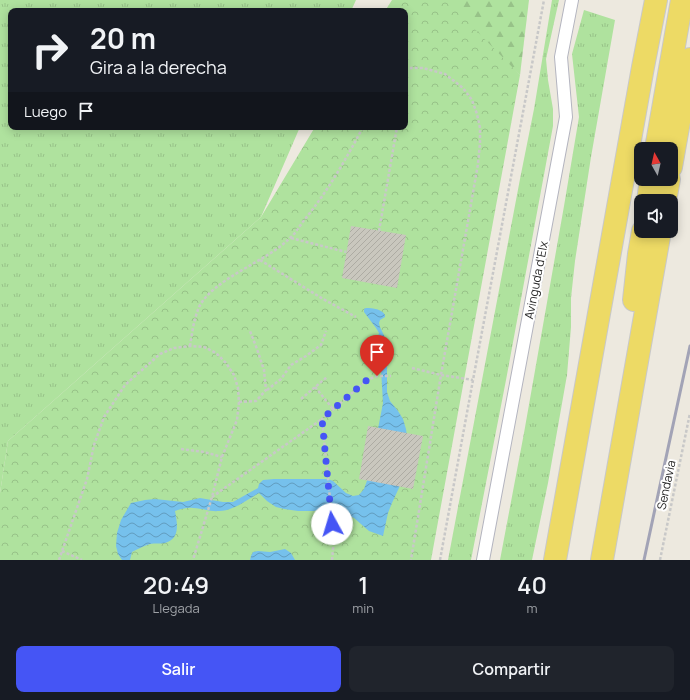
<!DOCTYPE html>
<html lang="es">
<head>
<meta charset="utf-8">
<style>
	:root { --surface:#171b24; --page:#20242c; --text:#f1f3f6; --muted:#9ea1a6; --accent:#4555f5 }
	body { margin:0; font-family:Manrope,sans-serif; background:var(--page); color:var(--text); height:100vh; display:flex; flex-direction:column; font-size:15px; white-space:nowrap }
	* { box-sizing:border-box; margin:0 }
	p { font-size:13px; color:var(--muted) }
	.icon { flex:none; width:22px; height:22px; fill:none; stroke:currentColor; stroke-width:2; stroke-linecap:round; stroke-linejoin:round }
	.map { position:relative; height:560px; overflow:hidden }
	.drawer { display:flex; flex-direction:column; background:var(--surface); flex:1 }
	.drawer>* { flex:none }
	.top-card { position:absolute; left:8px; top:8px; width:400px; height:122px; border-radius:8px; box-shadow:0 2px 10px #0003; background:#171b24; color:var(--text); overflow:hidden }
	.needle { width:26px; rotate:352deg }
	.fabs { position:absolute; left:634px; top:142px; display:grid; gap:8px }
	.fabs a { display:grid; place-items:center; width:44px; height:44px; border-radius:8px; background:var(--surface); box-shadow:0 2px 10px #0003; font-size:20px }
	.pin { position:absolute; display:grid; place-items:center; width:34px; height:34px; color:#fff; margin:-41px -17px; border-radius:50% 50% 50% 0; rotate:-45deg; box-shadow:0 0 4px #0007 }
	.pin .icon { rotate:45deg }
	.me { position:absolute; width:44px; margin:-22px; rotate:354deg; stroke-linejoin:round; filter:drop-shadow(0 0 3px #0008) }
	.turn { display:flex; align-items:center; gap:14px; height:84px; padding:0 16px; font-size:18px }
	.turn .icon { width:52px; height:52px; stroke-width:2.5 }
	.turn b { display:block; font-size:28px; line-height:34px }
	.then { display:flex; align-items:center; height:38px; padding:0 16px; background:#0003; gap:8px; font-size:15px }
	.eta { display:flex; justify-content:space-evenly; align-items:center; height:68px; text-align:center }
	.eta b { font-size:24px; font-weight:600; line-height:28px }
	.button { display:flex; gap:8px; margin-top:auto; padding:8px 16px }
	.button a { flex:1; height:46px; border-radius:8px; background:var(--accent); color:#fff; font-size:16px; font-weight:600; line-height:46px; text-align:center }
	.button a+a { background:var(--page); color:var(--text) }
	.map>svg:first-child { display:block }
	.grass { fill:url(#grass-tufts) }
	.forest { fill:url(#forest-firs) }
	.park { fill:url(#park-crowns) }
	.water { fill:url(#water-waves) }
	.building { fill:url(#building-hatch) }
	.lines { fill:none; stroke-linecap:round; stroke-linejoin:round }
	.lane-casing { stroke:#b3b4bf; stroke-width:14 }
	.primary-casing { stroke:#c8c8c8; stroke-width:24 }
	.path { stroke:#c8c8c8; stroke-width:2.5; stroke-dasharray:3 2; stroke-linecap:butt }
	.lane { stroke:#fff; stroke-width:12 }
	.primary { stroke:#edda65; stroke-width:22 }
	.rail { stroke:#a2a3b6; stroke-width:3 }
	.route { stroke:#4555f5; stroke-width:7; stroke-dasharray:0 12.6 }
	.labels { text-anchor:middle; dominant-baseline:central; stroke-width:4; stroke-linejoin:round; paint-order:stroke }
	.street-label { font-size:12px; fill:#2c2c2c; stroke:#fff }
</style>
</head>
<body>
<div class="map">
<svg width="690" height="560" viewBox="0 0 690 560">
	<defs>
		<pattern id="grass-tufts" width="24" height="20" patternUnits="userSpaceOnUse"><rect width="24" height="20" fill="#afe29e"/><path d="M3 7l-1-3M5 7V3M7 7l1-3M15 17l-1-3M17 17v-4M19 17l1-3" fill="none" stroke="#97c288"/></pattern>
		<pattern id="forest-firs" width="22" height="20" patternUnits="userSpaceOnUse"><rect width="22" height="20" fill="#afe29e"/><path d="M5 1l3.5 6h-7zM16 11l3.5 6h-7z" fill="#97c288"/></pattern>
		<pattern id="park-crowns" width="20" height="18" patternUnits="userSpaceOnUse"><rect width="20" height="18" fill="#afe29e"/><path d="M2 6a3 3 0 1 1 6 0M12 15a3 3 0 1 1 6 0" fill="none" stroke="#97c288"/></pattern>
		<pattern id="water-waves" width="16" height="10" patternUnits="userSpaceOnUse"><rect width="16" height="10" fill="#76c1ec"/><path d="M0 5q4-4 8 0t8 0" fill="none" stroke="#619dbf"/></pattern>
		<pattern id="building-hatch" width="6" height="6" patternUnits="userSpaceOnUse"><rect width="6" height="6" fill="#c9c7be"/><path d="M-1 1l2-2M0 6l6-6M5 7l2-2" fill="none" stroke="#adaba3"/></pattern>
	</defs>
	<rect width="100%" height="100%" fill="#ede9df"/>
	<path class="grass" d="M0,0H356L351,11H11V127H300L261,217L8,441L0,493Z
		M552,0H559L546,59L548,80L553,109V126L506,380L471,560H448L520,179L534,109Z
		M584,10L615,20L591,157L575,261L571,298V327L567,375L548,483L532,560H500L524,433L564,206L579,117L572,54Z"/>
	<path class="forest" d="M433,0H529L520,75Z"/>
	<path class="park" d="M392,0H446L520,75L431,560H0V493L8,441L261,217L315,127H405V11H385Z"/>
	<path class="water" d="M366,308C373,308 382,309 385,315V317L380,320L379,323L380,327L390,348L387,366V392L390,401L398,411L403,419L406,429L408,444L404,477L392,503L388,513L383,536L369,531L354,518L344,513L330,508L314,511H298L284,509L276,507L267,501L259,493C247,500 233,511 219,511C210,512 202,508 193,508C187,507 181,509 175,511C177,522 181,539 165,543C160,544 155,543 150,544C143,546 138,549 132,552L130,560H122L118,554L116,546L117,533L121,520L131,503L145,500L155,499L183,502L200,498L223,502H233L258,488L259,484L263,480L274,479H328L333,481L346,493L353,496L359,495L364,489L369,475L383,403L381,369L382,351L379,345L377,339L379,333L376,328L364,312V309Z
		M285,549L291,553L295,560H250L251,556L253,552L258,551L270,552Z"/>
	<path class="building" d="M351,226L406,235L397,288L342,278Z
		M368,426L423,436L413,489L359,479Z"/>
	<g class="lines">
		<g class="lane-casing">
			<path id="lane" d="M483,560L566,117L561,57L572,0"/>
		</g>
		<g class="primary-casing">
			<path id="primary" d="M656,149L682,0
				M671,167L690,59
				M648,201L651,179
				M665,201L669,179
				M634,300L639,254L643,231
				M555,560L643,67L656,0
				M602,560L660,231"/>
		</g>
		<path class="path" d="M405,69L407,68H423L445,74L463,88L472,100L477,114L480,128V143L478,164L441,375L411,560
			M405,82L407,69
			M379,231L397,127
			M291,238L346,252
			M260,260L323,299L356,317
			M190,346C192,333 194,319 199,307C214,278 266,262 290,238C296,233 300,225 305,219C328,191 346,159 363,127
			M412,368L441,375L473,380
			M315,387L333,409
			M267,390L281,379L291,365L306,356L321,345L326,331
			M301,399L327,377
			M239,402L256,401L266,390L264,370L257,349L250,331
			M181,449L204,452L222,457
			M212,497L322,419
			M62,551L82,560
			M59,560L87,479L94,445L104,417L125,385L160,354L174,348L190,346L204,347L216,353L226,363L234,375L238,388L239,402L237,420L222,457L212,497L193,560
			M332,560L334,539L322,419L367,380L377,376H391
			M440,560L473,380L544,0
			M660,560L690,413"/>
		<use href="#lane" class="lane"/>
		<use href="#primary" class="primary"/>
		<path class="rail" d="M644,560L690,346"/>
	</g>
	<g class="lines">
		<path class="route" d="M332,524L322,419L367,380L377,376"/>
	</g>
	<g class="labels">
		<g class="street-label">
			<text transform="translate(536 280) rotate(-79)">Avinguda d'Elx</text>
			<text transform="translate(666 485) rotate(-78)">Sendavia</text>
		</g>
	</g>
</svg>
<div class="fabs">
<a><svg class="needle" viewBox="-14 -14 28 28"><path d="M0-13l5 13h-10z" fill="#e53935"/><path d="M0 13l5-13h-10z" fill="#9ea1a6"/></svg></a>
<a><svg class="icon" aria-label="sound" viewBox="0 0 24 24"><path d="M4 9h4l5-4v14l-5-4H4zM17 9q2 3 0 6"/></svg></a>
</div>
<div class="pin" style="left:377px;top:376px;background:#d93025"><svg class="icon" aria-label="arrive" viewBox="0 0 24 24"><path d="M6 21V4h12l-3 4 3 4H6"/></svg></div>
<svg class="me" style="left:332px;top:524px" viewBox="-20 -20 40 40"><circle r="19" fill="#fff"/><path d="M0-13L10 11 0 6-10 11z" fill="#4555f5"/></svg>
<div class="top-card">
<div class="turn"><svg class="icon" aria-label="right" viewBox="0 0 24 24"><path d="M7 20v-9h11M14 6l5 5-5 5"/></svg><div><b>20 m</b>Gira a la derecha</div></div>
<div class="then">Luego<svg class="icon" aria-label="arrive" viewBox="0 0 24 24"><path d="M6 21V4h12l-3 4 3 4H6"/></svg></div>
</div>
</div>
<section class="drawer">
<div class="eta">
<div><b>20:49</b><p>Llegada</p></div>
<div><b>1</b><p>min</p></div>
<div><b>40</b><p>m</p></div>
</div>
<div class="button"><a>Salir</a><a>Compartir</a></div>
</section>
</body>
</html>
